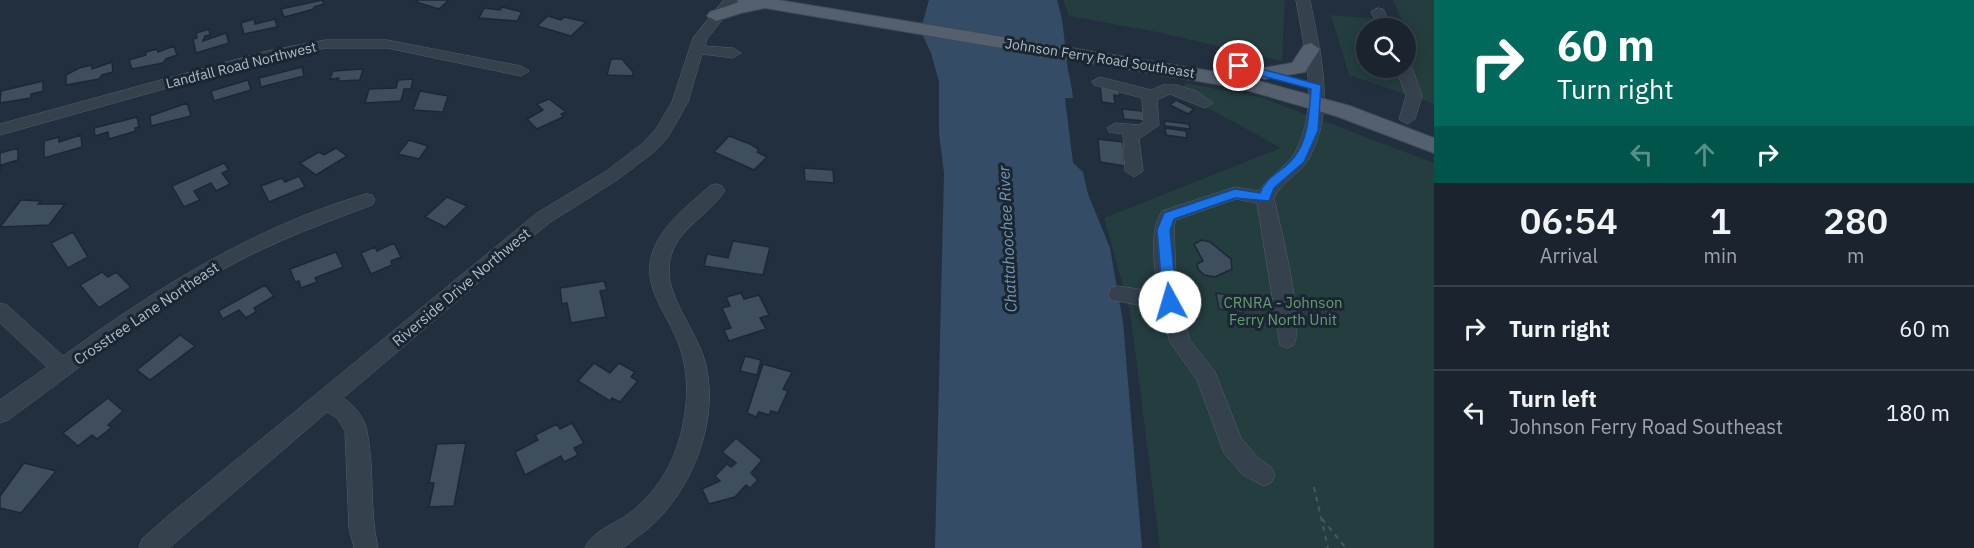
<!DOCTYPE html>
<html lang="en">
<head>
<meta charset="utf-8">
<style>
	:root { --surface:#1a232e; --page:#272f3a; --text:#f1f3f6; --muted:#9fa4aa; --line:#38404a }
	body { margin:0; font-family:"IBM Plex Sans",sans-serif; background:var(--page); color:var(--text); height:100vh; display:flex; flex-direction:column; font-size:22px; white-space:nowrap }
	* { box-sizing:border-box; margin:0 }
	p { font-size:20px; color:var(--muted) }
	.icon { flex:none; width:33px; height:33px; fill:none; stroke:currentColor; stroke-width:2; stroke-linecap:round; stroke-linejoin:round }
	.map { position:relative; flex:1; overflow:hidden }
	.panel { display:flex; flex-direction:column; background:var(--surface); width:540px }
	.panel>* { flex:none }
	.top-card { background:#00695c; color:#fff; overflow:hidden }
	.tools { position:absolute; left:1356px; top:18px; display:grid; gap:12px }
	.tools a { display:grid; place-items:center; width:60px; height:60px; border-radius:50%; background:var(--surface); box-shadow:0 3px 15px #0003,0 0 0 2px var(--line); font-size:30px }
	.pin { position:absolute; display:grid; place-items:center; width:51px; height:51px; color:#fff; margin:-26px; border:3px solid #fff; border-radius:50%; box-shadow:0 2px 6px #0007 }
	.me { position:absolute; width:66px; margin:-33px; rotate:354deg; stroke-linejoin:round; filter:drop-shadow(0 0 4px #0008) }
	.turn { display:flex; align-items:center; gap:21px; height:126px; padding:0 24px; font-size:27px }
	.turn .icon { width:78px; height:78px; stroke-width:2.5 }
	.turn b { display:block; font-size:42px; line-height:51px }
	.lanes { display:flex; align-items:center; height:57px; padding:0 24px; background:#0003; justify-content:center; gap:30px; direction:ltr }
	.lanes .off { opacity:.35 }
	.eta { display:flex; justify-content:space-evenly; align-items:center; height:102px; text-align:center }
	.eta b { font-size:36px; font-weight:600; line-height:42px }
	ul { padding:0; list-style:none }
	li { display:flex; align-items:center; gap:18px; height:84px; padding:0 24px; border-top:2px solid var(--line) }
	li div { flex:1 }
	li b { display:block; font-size:22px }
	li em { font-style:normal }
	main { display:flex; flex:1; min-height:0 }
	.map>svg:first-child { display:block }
	.green { fill:#243d3f; fill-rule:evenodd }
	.water { fill:#354c66 }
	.building { fill:#3e4e5d; stroke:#1d2835; stroke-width:1.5 }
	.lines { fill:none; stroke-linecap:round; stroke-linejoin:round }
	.minor-casing { stroke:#545f6c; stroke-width:1 }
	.major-casing { stroke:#3f4a57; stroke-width:2 }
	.path { stroke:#425a5c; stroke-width:2; stroke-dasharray:5 5; stroke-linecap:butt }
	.minor { fill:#36414e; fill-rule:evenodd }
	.major { fill:#54606e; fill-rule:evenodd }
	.route { fill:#1a73e8; stroke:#114b97; stroke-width:1.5 }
	.labels { text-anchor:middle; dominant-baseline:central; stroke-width:6; stroke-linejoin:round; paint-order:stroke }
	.far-street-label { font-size:14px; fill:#b2bcc9; stroke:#1b2633 }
	.street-label { font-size:15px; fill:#b2bcc9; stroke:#1b2633 }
	.park-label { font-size:15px; fill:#679b70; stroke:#1b2633 }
	.water-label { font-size:16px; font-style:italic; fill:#7894b2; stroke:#1b2633 }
</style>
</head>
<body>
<main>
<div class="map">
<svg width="1434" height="548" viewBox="0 0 1434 548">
	<rect width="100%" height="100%" fill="#222f3e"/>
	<path class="green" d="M1063,0H1285L1282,61L1157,32L1069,16Z
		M1393,0H1434V104L1349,75L1331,15L1402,21ZM1366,28H1406V68H1366Z
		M1186,83L1263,98L1434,163V548H1160L1130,311L1104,218L1281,148L1186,96L1182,89Z"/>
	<path class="water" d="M929,0H1057C1065,24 1064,46 1068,70C1070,80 1072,88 1073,98H1065L1073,163L1083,172L1088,194L1110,248L1123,322L1142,548H935L944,173L939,133V82L931,53L922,34V25Z"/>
	<path class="building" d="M322,0L324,4L314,7V9L292,15L284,17L281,9Z
		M418,0H449L439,9L416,2Z
		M502,7L522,12L517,21L479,18L484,8L500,10Z
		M548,16L561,20L564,17L586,22L571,36L537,26Z
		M254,19L255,24L275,19L277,27L244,34L241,23Z
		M209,29L210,35L205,36L203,41L226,33L229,43L196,53L193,39L197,38L196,33Z
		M174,46L177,55L166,59L163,63L132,69L129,60L146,55V52L157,49L158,52Z
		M611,59H622L633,72V76L607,75Z
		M112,62L113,72L102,75L99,79L66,85V75L79,68L92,65V69Z
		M302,67L304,76L261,87L259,78Z
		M363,69L360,80L338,81L339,78L330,79L333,71Z
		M413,79L411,89H404L401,101L365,103L369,89L396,88L398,80Z
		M248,80L251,90L214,101L211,91Z
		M43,81V91L31,94V98L0,103L1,91Z
		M1100,86L1119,91L1120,96L1114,95L1115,104L1102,102Z
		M420,91L448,96L443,112L413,110Z
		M549,99L566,112L561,114L563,117L537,129L527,119L543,110L537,104Z
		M1176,100L1194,109L1188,114L1170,105Z
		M187,103L191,116L151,126L150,116Z
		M1122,109L1142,111L1144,121L1124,119Z
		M137,117L139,127L135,128L136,131L109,139L108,132L95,136L94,128Z
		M1164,121L1189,124L1190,129L1165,126Z
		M1165,128L1186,131L1187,138L1166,135Z
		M81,135L82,147L44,158V141L59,137V142Z
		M729,136L750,144L759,150L757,152L767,157L754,170L714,152Z
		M1098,139L1123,142L1125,166L1100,162Z
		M409,140L428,146L419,159L398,154Z
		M18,148V160L1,165L0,171V153Z
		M336,148L347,156L316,175L300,163L319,152L324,155Z
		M224,163L229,170L222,173L230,184L216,191L211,183L194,191L200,200L184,207L172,186Z
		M804,168L833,170L834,183L805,181Z
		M299,176L305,187L269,202L261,186L282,178L285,182Z
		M447,197L467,206L445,227L425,217Z
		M21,200L41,201L38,204H65L49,225L0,227Z
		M73,232L88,257L68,268L51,243Z
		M1202,240L1210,242L1231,259L1232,269L1215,277L1204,275L1198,269L1197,264L1203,261L1194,244Z
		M733,241L770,247L763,275L704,266L707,254L728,258Z
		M394,243L401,257L391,261L392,265L371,274L361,253L375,247L377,251Z
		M336,252L343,267L315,278L317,282L301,288L299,281L295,282L290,269Z
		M102,272L108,277L116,272L131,287L99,308L80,285Z
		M604,281L607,290L600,291L606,317L571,323L567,303L562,304L560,288Z
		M265,285L274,296L254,308L256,312L246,318L239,310L223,319L218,311Z
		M741,293L744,299L759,295L769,315L760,318L766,329L729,341L724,330L731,328L722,308L730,306L726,297Z
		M1216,293L1239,297L1243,313L1219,309Z
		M180,335L195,346L150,380L137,370Z
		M745,356L761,360L757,375L740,371Z
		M594,363L610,373L619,363L635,372L631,377L638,381L620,402L612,398L610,401L578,381Z
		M763,364L792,372L783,389L788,391L778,413L771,411L769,415L759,412L756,417L747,413Z
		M108,398L123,411L108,425L112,427L97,439L92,435L78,446L63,433Z
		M572,423L584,443L574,448L578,455L564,462L561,456L525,475L515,452L538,440L535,435L557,424L560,429Z
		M736,438L762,460L751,473L758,480L750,488L746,485L735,497L709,504L702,489L720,481L715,476L727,464L731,467L736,463L722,452Z
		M466,443L454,506L429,507L434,483H429L437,444Z
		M24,463L56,471L21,513L0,508V496Z"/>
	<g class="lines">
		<g class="minor-casing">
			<path id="minor" d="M724,0H738L707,39L705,46L733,48L741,53L733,58L702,54L688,102L668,137L654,152L617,180L549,223L343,398C354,405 365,418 367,431C375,470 369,510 378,548H354L349,528L345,431L337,418L327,412L169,548H139L142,539L169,515L537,213L605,172L642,144L656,129L672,102L693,38Z
				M1296,0H1310C1320,53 1337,110 1308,160C1299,175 1281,182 1274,198C1280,226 1305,323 1294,345L1287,348L1280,345L1257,203L1236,199L1176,220L1174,226L1176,278L1189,339L1215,372L1241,438L1259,459L1271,467L1275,475L1271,483L1263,486L1242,474L1224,453L1197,380L1170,342L1161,309L1111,300L1108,294L1111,288L1118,286L1158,292C1155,267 1148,234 1162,211L1235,187L1259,191C1268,176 1285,168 1294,154C1321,107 1304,49 1296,0Z
				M1378,8L1383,9L1393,28H1379L1371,12Z
				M326,40H387L521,66L529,71L521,76L387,48H326L274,58L0,135V124L267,51Z
				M1406,64L1412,68L1422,96L1415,119L1407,124L1399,119L1406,96L1396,68H1406Z
				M1100,77L1151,90L1163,85H1177L1196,91L1213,103L1205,108L1170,94L1157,100L1159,125L1139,139L1143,171L1134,177L1125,171L1123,134L1109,132L1107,128L1115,123L1138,125L1143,123L1142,98L1094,85L1092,82Z
				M716,184L722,186L725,190C708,219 670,230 669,269C668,301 699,333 706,366C720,425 688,500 640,535C634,539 627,546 621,548C611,548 595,548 585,548C591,532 613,525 627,515C655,495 675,463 682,429C688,402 689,374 680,348C669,313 637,285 655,246C666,221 690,204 710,186Z
				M366,194L372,195L375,200L372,205C324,223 275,241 229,266C150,310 80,368 8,420L0,423V400L47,367L0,323V303L7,305L63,356C157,288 254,227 366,194Z"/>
		</g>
		<g class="major-casing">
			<path id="major" d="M737,0H778L1241,76L1350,106L1434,138V153L1336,116L1239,88L765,8L741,13L716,21L707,16L710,12L739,2Z
				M1311,43L1320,49L1305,72L1264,79L1254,73L1257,69L1292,63L1304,45Z"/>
		</g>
		<path class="path" d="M1314,487L1328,548
			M1322,519L1346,548"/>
		<use href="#minor" class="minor"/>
		<use href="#major" class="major"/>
	</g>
	<path class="route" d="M1239,63L1321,85L1318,131L1304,162L1274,188L1269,201L1235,198L1174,219L1170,230L1177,302L1170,308L1163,302L1157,230L1164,213L1235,189L1260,193C1266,175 1285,171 1295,156C1309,138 1309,111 1311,89L1236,69V64Z"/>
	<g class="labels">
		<g class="far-street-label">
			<text transform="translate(1100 58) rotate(9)">Johnson Ferry Road Southeast</text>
			<text transform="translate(241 65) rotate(-14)">Landfall Road Northwest</text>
		</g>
		<g class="street-label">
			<text transform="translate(461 287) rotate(-40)">Riverside Drive Northwest</text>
			<text transform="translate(146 313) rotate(-34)">Crosstree Lane Northeast</text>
		</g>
		<g class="park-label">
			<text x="1283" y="302">CRNRA - Johnson<tspan x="1283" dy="17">Ferry North Unit</tspan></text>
		</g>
		<g class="water-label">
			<text transform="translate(1007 239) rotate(-93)">Chattahoochee River</text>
		</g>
	</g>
</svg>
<div class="tools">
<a><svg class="icon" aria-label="search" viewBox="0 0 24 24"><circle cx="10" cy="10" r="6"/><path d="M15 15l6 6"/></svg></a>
</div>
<div class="pin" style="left:1239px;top:66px;background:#d93025"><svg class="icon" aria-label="arrive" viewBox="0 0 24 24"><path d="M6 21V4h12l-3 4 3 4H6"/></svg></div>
<svg class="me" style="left:1170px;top:302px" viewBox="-20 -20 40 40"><circle r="19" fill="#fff"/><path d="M0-13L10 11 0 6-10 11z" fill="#1a73e8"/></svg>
</div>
<section class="panel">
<div class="top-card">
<div class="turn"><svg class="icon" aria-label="right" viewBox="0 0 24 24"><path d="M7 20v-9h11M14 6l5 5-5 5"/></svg><div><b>60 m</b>Turn right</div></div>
<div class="lanes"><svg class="icon off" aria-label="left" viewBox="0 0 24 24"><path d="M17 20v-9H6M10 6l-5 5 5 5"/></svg><svg class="icon off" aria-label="ahead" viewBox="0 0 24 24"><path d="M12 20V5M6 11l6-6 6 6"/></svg><svg class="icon" aria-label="right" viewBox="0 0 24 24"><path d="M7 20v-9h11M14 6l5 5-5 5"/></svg></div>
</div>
<div class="eta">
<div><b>06:54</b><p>Arrival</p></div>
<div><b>1</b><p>min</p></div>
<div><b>280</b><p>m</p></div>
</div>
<ul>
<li><svg class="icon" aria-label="right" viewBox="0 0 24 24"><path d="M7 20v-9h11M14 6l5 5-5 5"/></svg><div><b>Turn right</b></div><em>60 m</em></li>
<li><svg class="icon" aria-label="left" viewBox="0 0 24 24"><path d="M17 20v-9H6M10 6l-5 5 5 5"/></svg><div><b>Turn left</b><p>Johnson Ferry Road Southeast</p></div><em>180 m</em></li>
</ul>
</section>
</main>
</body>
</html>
